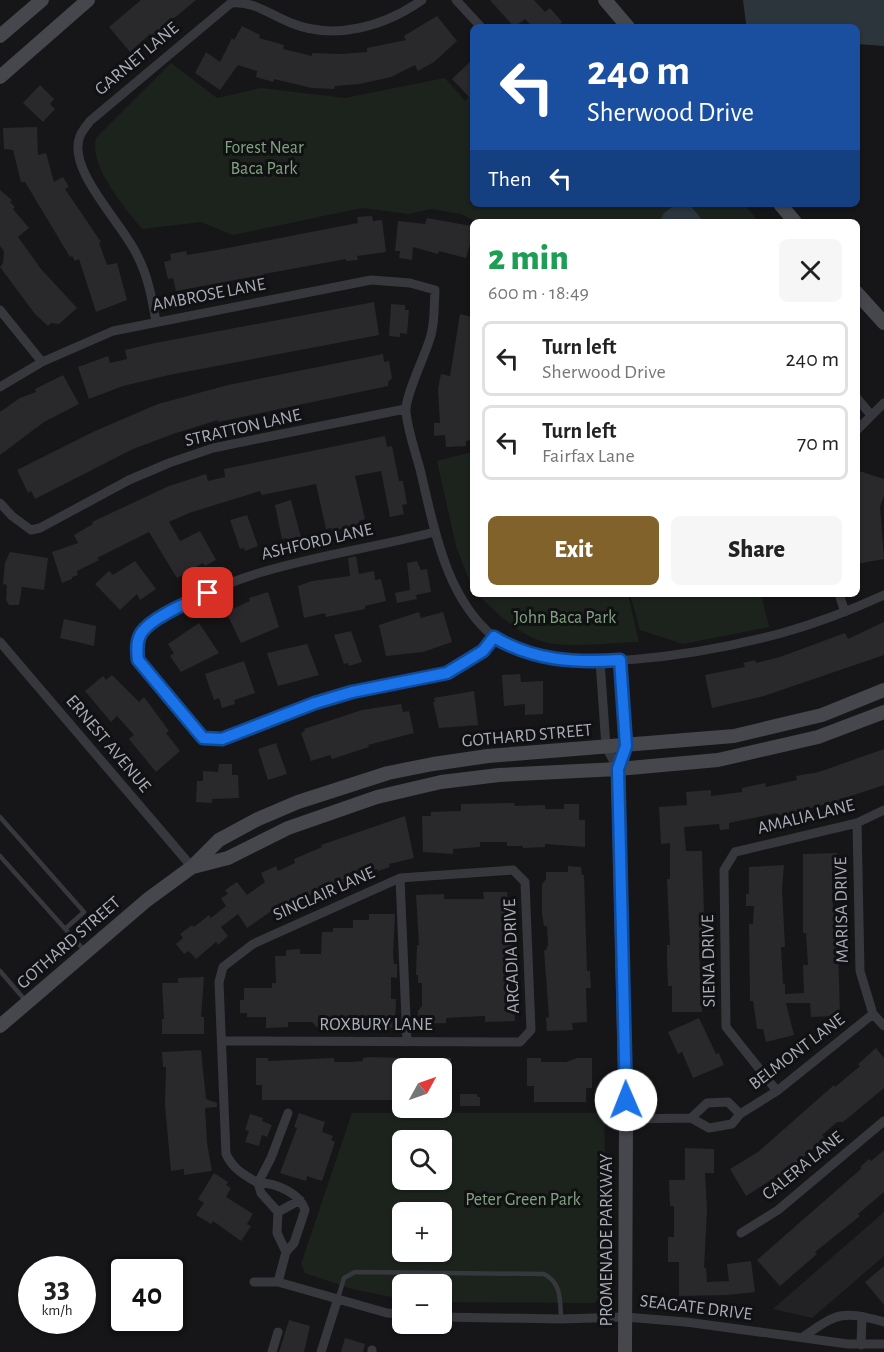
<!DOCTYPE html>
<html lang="en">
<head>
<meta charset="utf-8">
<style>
	:root { --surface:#fff; --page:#f6f6f6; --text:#222; --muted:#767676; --line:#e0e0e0; --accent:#80622a }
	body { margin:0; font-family:"Alegreya Sans",sans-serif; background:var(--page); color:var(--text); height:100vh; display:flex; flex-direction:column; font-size:22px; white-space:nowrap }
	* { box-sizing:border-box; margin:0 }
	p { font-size:20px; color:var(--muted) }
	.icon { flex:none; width:33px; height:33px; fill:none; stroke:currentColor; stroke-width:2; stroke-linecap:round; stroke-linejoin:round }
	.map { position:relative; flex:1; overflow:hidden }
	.drawer { position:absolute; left:470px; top:219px; width:390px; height:378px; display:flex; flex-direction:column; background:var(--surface); border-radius:9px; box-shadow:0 2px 4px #0004 }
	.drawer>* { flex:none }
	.banner { position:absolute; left:470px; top:24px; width:390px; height:183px; border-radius:9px; box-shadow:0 2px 4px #0004; background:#1a4fa0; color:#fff; overflow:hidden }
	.needle { width:39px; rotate:50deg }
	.buttons { position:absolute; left:392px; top:1058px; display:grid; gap:12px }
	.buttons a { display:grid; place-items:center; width:60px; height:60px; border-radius:9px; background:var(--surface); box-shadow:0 2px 4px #0004; font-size:30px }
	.speed { position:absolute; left:18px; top:1256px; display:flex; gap:12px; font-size:30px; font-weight:700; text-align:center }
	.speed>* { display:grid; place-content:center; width:78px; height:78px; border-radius:50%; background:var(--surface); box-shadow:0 2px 4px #0004; line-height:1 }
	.speed small { font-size:15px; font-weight:400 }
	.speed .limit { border:3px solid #111; border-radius:9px; background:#fff; color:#111 }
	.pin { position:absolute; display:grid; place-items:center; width:51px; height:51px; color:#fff; margin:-26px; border-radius:12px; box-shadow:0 3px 9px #0006 }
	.me { position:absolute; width:66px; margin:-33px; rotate:359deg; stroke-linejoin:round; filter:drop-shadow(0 0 4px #0008) }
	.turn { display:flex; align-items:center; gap:21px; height:126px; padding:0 18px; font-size:27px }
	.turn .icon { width:78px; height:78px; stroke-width:2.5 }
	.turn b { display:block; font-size:42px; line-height:51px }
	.then { display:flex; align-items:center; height:57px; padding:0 18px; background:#0003; gap:12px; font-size:22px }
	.round { display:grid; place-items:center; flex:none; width:63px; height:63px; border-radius:9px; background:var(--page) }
	.headline { display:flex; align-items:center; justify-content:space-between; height:102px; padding:0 18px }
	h1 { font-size:36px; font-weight:800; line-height:45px; color:#1e9e55 }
	.primary-button { display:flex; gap:12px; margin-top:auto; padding:12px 18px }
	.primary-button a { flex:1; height:69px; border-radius:9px; background:var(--accent); color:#fff; font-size:24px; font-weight:800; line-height:69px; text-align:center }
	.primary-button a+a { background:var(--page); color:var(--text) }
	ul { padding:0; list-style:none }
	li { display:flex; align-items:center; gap:18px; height:75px; margin:0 12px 9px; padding:0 6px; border:3px solid var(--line); border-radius:9px }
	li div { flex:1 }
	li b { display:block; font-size:22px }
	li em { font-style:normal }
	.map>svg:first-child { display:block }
	.built { fill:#222225 }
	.green { fill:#1c231d; fill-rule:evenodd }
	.water { fill:#2c353c }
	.building { fill:#29292c }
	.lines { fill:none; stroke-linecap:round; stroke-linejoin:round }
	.lane { stroke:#37383d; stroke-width:4.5 }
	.street { stroke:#37383d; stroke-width:9 }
	.secondary { stroke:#45474d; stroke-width:14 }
	.route-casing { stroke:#114b97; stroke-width:15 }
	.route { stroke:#1a73e8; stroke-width:10 }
	.labels { text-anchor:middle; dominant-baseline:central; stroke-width:6; stroke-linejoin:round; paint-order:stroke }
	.street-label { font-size:18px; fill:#a8adb8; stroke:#111113 }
	.park-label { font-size:18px; fill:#7fa381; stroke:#111113 }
</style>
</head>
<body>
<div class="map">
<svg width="884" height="1352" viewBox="0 0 884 1352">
	<rect width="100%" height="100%" fill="#161618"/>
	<path class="built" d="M884,1212V1256L812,1318L773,1309Z"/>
	<path class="green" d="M171,63L217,98L261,88L345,98L445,78L465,101L472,94V204H744L759,222H476L461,214L431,209L409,214L362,208L233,235L201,222L142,229C125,208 89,167 96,138Z
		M472,452V587L456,546L437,461Z
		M477,594H628L639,642C614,642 564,649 541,641C515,632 496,612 477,594Z
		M630,594H761L769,627L683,644L640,630Z
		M352,1113H604L608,1291L603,1299L593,1303L441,1302V1284H402V1299L352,1289L305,1273L301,1264ZM402,1140H441V1179H402ZM402,1212H441V1251H402Z"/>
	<path class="water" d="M743,0H884V46L857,44L856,27H749L746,24Z
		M676,204H689L704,222H659L664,213Z"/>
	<path class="building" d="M141,0H196L162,28L164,30L154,39L150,34L130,52L109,27Z
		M490,0H534L545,12L550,8L562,22L557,27H533L525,19L514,27Z
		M437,16L457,41L434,62L418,71L415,65L391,77L360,84L335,86L334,89L312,88L274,79L273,82L256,77L257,71L238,65L220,90L195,73L206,52L220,62L232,38L234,40L242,26L260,35L259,38L284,45L283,49L312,56V53L340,54L367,52V48L406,40L404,36Z
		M472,60V100L452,79Z
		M40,85L54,99L50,104L55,109L43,122L23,103Z
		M37,127L38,155L46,153L54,182L63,177L69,187L65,189L101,242L99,243L107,265L117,263L127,300L96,312L79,259L75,261L72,256L70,257L25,182H21L13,150L4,149L3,128Z
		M0,190L12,200L10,202L15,207L13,209L29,228L18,237L41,269L77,308L59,324L51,323L48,326L35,314L0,267L3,263L4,251L0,246Z
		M372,216L373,221L382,220L386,252L357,256L358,260L346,261V259L264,274V278L252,281L251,277L176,291L173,278L168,279L164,262L171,260L170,254L186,251L187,255L217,250L358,223L357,217Z
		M427,218L471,226L472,244H470L466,258L439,251L438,254L413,247L412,260L399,258L400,251H395L398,221L425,224Z
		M374,302L379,335L169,375L123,386L89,399L78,367L108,356L110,363L127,359L125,350L155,343Z
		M391,304L405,305V310H409L407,334L400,333V337L389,336Z
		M460,314L472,317V440L466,441V446L446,447L445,435L434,436V423H440L438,389L441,374L450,376Z
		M383,354L384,362L389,361L392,378L388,382V386L218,422V420L176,433L133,449L35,499L31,491L28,493L17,470L95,431L158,404L228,385Z
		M63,375L79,404L44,422L0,455V412L20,398L36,392L35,389Z
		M385,436L387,447L392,446L399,481H403L407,504L402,505L404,514L390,517L381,471L355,476L365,519L359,521L360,524L332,531L331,528L326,529L316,484L262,495L260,491L189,513L169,522L180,541L200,531L216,560L205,566L203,563L177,578L149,532L97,558L99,560L77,571L78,575L72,577V579L62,583L52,552L78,543L74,535L93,524L92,522L169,486L206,474L208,481L225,477L224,469Z
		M856,470L884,479V495L880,507L884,559L856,564Z
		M291,500L301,537L287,540V538L282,539L275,505Z
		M247,515L258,546L245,551L244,548L240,549L230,520Z
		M10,552L48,558L44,590L22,587L19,605H9L6,600L7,585L3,584L5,563Z
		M356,556L359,574L374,571L375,580L381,579L386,601L365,606V609L326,617L325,613L304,618L298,586L312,581L350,576L348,558Z
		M135,561L156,589L140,600L137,594L120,610L95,584L109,571L113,575Z
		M417,561L421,570L427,569L431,592L416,595L417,599L397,603L395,593L410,590L407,563Z
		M268,592L279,627L241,643L226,612L250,601L249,598Z
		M419,612L421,618L443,612L452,642L423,652L386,656L379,625Z
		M64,619L96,626L94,646L60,638Z
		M884,622V655L764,696L712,708L705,675L745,667L743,663L755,660L756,663L780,657L845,633L848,639Z
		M199,623L219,653L181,672L170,656L174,653L168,644Z
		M351,631L362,662L349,666L348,663L344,664L334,635Z
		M307,644L319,675L278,686L267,653Z
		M244,661L255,693L234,700L235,704L222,708L219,698L214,700L205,674Z
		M520,674L521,682L543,681V714L525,715V704L504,706L502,675Z
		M112,675L139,702L144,697L169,731L166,733L180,751L156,772L129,739L134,735L117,716L111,722L85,691L103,676L106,680Z
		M474,691L478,725L439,728L433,702H435L434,698Z
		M401,704L403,712L409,711L414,733L368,745L369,747L332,759L330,755L311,761L301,733L305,731L304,729L362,710Z
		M276,743L287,774L268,780L258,749Z
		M884,749V785L845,798L847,802L835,806L834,802L800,811L777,816V813L729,823V829L720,830L719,824L684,827L686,851H702L705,945H699L702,1012H672V986H668L667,962V945H670L667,879H670V843L661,844L659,807L687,805L686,792L711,790V796L742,792V788L765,783L766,787L797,780L796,776L819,772Z
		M219,764H232V775H238L239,798L212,799V803L196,802L197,781H203V771L218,772Z
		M514,803L515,806L545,805V809H564V804H579V820H585V847L545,844V847L523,848V846H507V842H480V847L453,849V854L423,852L422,816H431V812L461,811V804Z
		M405,816L414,858L389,864L390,867L378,871L377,869L370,872L369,869L365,870L343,879L344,882L329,890L318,895L312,894L272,915L270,912L247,928L238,914L221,927L228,936L218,945L216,942L196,959L189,951L184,954L176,944L183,938L180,934L192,925L194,927L209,915L211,918L226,906L221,898L228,894L225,890L237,882L247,895L265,882L261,873L276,866L278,871L295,863L294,859L322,847L321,845Z
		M837,853L838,863H832L833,910H837L840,1016L811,1017L810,1003H786L794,1035L766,1042L763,1029H757L753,1001H750L749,924H753L754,906H746V894H749V867L784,865L782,889L785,947H781L783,984H785V994L804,993L803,965H808L806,933H803V854Z
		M568,866L581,867L582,875H584L587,971H590L591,988H586L587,1022L572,1023L573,1030L547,1031L546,1018L549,1017L544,950H546L548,945L547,926H544L542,914V884L546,879V872H568Z
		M483,892H507L514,972H510V1007H514L515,1021L485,1022V1016L462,1017L446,1018V1023L418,1024V1011L422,1006V983H418V975H416L417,945H419L416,895L444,894V899H484Z
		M369,914H395L393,954L394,964H397V978L391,977V999H396L395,1028L384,1027V1024L355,1023L354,1026L317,1027L312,1022H288V1027L266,1028V1017H247V1013H240V1000H244V988H272V983H276L275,956H286V950L300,949V954H321L322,932H333V928H353V920H369Z
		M204,977L201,1017H204V1034H162V1019H164L162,983H178V978Z
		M699,1018L716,1054L719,1053L724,1065L693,1078L682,1052L678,1054L668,1032Z
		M876,1048L884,1058V1088L843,1122H837L822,1135L826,1140L818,1146L817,1145L784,1174L787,1178L779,1184L774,1178L746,1196L730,1169L758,1152L834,1085L835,1087L860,1066L858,1064Z
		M201,1050L206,1099L217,1103V1107L205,1108L207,1143L212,1171L184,1175V1169L171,1171L165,1105L166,1067H163L162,1052Z
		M369,1057L401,1058L402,1100H262V1085H256V1058H268V1061L334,1058V1062H352L363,1061V1058Z
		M429,1058H451V1101H441V1068H429Z
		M527,1058H541V1062H566L578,1058H592V1088H586V1102H534V1086H527Z
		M460,1094H477V1097H480V1106H460Z
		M299,1113L325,1122L322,1132L333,1136L331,1140L335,1142L322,1181L307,1176L306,1181L280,1173L297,1128L294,1127Z
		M250,1114L263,1118L262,1121L272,1125L267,1137L262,1135L259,1146L245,1142L249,1131L245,1130Z
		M685,1148L714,1149V1173H705L707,1210L704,1268H706L707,1282L729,1281L727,1264L751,1261L755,1292L727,1295L679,1296V1262H668V1237H674V1206H670L669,1180H685Z
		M884,1150V1192L858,1214L860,1216L815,1252L817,1254L780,1286L757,1260L862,1168L860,1167L869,1159L871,1161Z
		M214,1173L228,1182L226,1185L231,1188L226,1197L253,1214L247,1224L251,1226L241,1241L213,1221L211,1224L196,1215L204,1203L198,1199Z
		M884,1266V1305L865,1282Z
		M289,1320L310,1326L304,1352H279Z
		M345,1338L365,1344L363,1352H341Z"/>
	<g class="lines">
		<path class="lane" d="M0,817L84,912L65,929
			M0,856L84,950
			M0,971L25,1000
			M338,1298L344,1278L355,1272L544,1274C562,1283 560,1301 561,1319"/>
		<path class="street" d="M456,0L481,27
			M0,310L42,362
			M156,322C152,298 148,276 137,255C124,225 66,170 80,136C82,131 87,125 90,121L231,3C255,1 270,15 291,23C335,41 385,26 422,0
			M0,387L42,362L113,331L371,280L410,283L435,290C434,304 435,321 431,335C427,352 404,397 406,412C408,431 415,451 420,469C434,527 445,597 494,637C551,684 715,651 782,633C817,623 851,610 884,595
			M856,397L871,415
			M856,431L884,403
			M0,503L12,516L31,530L40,528L129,480L169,463L213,448L405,409
			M435,532C345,555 247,563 167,614C159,619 147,625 141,633C136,642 137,651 138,660L203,738L222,739L315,703L352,692L447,673L482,651L494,637
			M839,594L845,612
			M0,642L192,867
			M600,661L606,747L618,769
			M618,769L626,746L620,660
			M857,823L860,971L873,1014L884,1026
			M400,878L407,1042
			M222,1041L520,1042L531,1030L525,882L513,870L400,878L253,944L223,967L219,982L226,1154C233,1169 244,1175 258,1183
			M777,1091L726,1027L724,870L735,852L857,823L884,810
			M691,1118L707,1103L728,1102L740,1114
			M626,1119L691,1118L709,1128L732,1124L740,1114L777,1091L873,1014
			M258,1183C274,1182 300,1193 305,1210L294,1243L286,1252L278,1282
			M258,1183L261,1193L278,1212L277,1233L286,1252
			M258,1183L271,1158L288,1113
			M278,1212L300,1200
			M741,1233L778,1210L884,1121
			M254,1282H278L387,1313L402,1314
			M441,1317L561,1319L625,1317L686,1322L848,1344H884
			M803,1337C837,1313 842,1310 884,1322
			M861,1345L862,1317
			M272,1352L278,1332
			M321,1352L338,1298
			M372,1352V1350"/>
		<path class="secondary" d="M605,0L628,27
			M0,36L42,0
			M0,77L88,0
			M780,204L795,222
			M856,292L884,323
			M618,769L626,1119L625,1352
			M193,867L228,858L288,828L377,797L441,782L499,775L618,769L718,760L818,737L884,712
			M0,1026L147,900L192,867L219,840L258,819L298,802L388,773L433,764L488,756L734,736L822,715L884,690"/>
	</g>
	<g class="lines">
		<g class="route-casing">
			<path id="route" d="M208,593C190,602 154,616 142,632C136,640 137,651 138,660L203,738L222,739L315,703L352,692L447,673L483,651L494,637C533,661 576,663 620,660L626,746L618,769L626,1100"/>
		</g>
		<use href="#route" class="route"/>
	</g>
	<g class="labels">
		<g class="street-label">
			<text transform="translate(137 59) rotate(-40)">GARNET LANE</text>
			<text transform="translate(209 295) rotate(-11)">AMBROSE LANE</text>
			<text transform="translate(243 428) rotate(-13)">STRATTON LANE</text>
			<text transform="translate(317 542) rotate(-13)">ASHFORD LANE</text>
			<text transform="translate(527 736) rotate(-5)">GOTHARD STREET</text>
			<text transform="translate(108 744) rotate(50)">ERNEST AVENUE</text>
			<text transform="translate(806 817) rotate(-14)">AMALIA LANE</text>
			<text transform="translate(324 894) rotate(-24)">SINCLAIR LANE</text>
			<text transform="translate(842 910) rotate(-91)">MARISA DRIVE</text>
			<text transform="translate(69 943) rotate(-41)">GOTHARD STREET</text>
			<text transform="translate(512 956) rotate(-92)">ARCADIA DRIVE</text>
			<text transform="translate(709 961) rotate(-91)">SIENA DRIVE</text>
			<text x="376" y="1025">ROXBURY LANE</text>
			<text transform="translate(797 1052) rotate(-37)">BELMONT LANE</text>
			<text transform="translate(803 1166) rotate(-39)">CALERA LANE</text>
			<text transform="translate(607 1240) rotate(-90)">PROMENADE PARKWAY</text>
			<text transform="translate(696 1308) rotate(7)">SEAGATE DRIVE</text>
		</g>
		<g class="park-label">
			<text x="264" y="148">Forest Near<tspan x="264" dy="21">Baca Park</tspan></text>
			<text x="565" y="618">John Baca Park</text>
			<text x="523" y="1200">Peter Green Park</text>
		</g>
	</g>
</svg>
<div class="buttons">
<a><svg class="needle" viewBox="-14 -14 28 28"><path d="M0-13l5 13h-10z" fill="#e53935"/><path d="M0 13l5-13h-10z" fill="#767676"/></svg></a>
<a><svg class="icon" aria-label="search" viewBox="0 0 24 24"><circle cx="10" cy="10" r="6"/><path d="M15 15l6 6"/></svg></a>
<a>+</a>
<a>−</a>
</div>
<div class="speed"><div>33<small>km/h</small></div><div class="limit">40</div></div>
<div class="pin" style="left:208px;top:593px;background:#d93025"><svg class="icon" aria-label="arrive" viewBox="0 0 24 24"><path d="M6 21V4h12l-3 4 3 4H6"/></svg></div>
<svg class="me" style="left:626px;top:1100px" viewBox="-20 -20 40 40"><circle r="19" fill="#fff"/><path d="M0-13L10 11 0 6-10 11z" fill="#1a73e8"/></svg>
<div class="banner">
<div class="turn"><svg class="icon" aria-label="left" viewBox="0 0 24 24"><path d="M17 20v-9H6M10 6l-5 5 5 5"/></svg><div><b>240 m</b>Sherwood Drive</div></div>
<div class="then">Then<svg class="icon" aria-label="left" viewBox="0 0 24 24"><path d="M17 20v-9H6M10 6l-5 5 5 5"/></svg></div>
</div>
<section class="drawer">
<div class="headline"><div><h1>2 min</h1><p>600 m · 18:49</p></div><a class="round"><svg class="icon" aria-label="close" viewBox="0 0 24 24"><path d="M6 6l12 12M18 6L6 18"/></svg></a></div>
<ul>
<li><svg class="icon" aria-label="left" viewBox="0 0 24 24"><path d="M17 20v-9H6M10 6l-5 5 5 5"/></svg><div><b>Turn left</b><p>Sherwood Drive</p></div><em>240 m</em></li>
<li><svg class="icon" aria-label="left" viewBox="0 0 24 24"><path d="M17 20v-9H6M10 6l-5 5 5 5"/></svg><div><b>Turn left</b><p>Fairfax Lane</p></div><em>70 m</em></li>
</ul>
<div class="primary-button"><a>Exit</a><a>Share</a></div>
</section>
</div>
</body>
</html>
